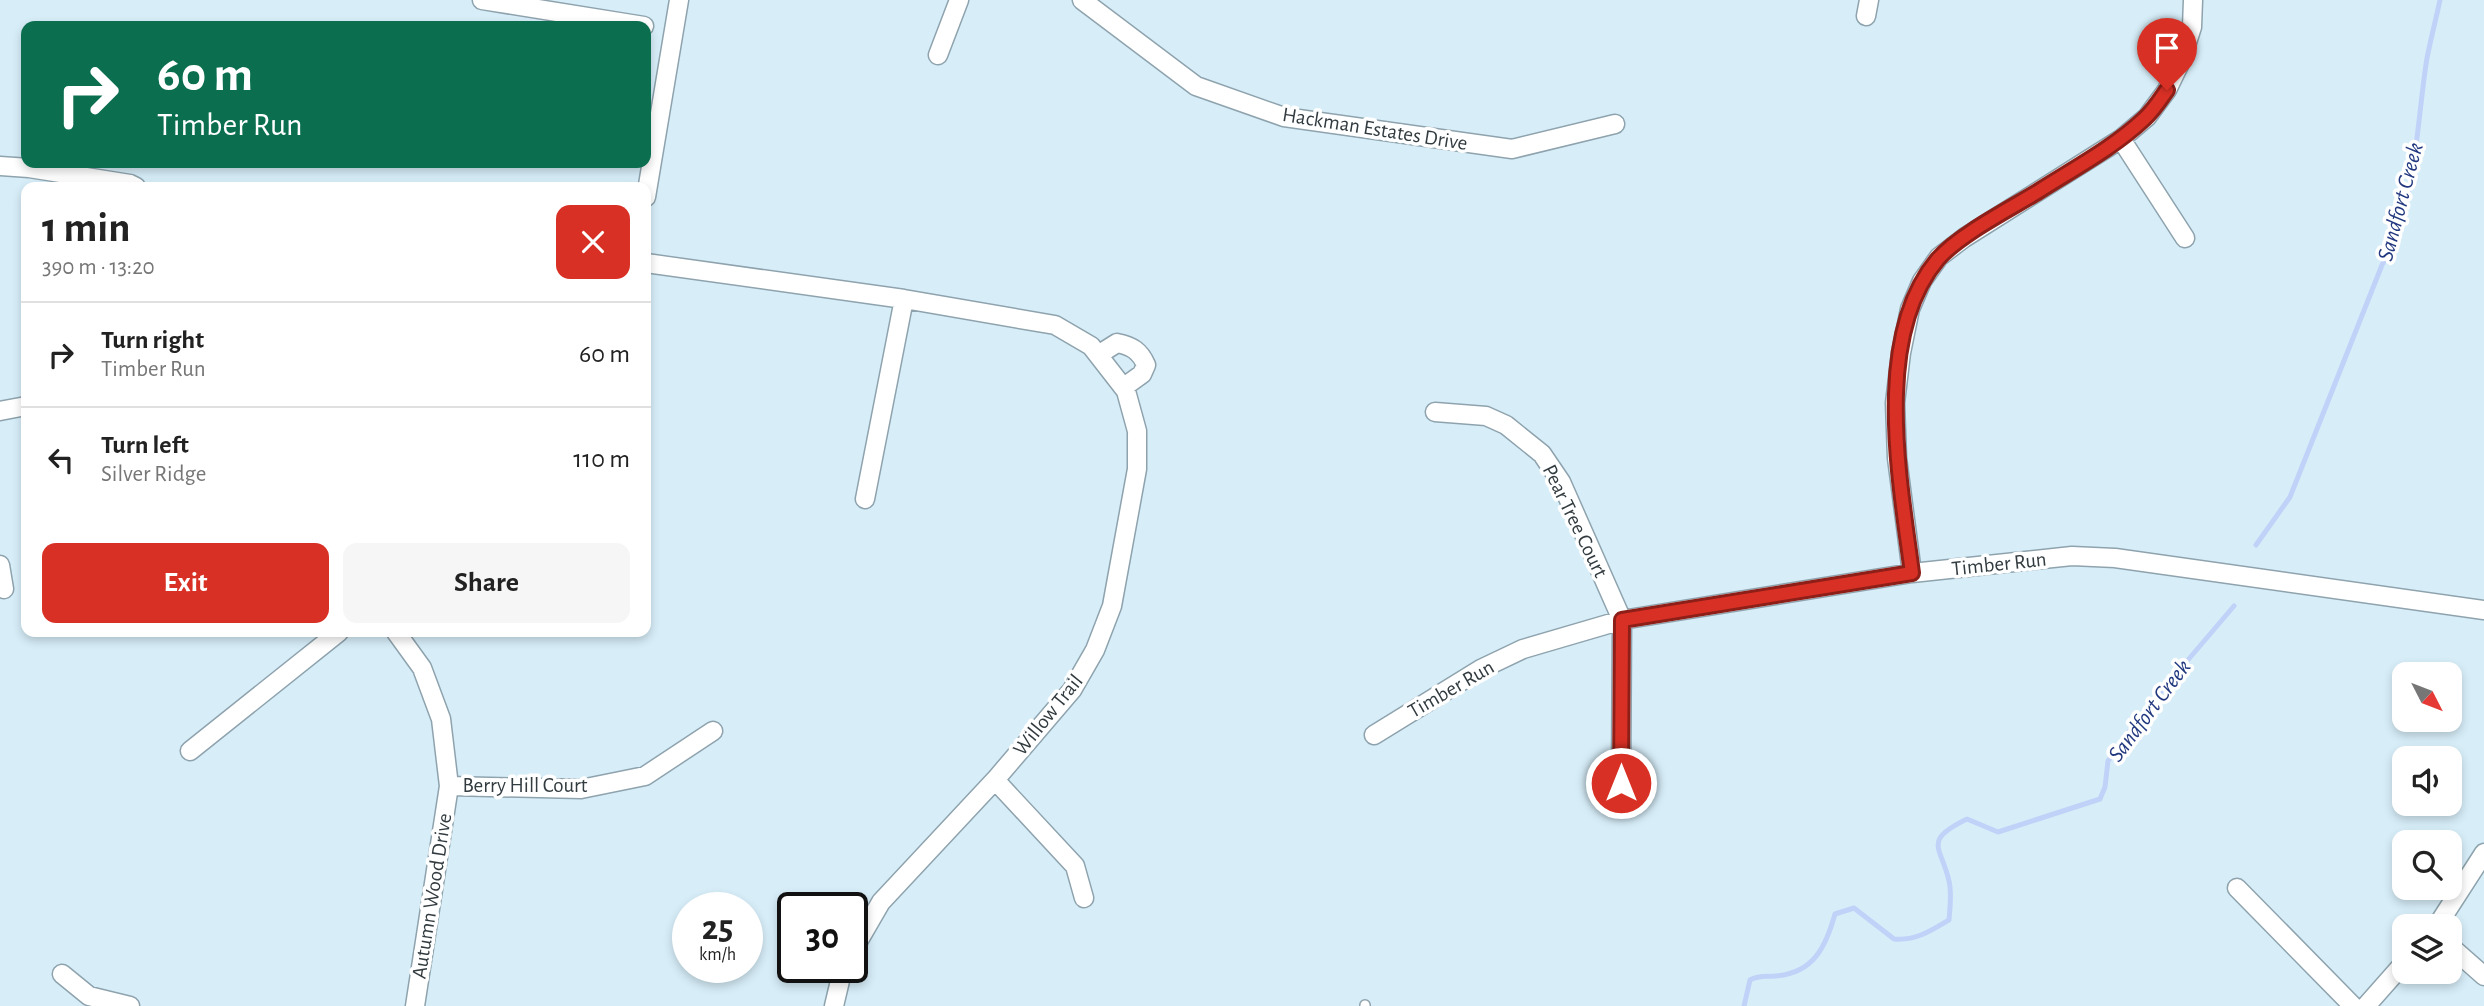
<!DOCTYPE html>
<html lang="en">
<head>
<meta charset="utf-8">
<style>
	:root { --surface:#fff; --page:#f6f6f6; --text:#222; --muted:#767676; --line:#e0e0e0; --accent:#d93025 }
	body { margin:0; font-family:"Alegreya Sans",sans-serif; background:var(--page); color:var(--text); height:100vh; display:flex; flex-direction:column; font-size:26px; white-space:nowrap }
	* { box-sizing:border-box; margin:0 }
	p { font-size:23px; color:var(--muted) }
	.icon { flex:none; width:38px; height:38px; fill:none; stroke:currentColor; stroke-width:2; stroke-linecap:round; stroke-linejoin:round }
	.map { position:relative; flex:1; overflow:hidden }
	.details { position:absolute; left:21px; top:182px; width:630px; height:455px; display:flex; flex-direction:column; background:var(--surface); border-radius:14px; box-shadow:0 4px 10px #0003 }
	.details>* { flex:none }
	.guide { position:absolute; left:21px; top:21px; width:630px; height:147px; border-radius:14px; box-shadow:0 4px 10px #0003; background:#0b6e4f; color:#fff; overflow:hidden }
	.needle { width:46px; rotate:132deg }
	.buttons { position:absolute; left:2392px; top:662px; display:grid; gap:14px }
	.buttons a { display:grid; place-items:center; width:70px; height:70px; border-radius:14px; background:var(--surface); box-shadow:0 4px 10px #0003; font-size:35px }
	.speed { position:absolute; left:672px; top:892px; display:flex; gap:14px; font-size:35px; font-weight:700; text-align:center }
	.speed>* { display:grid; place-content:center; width:91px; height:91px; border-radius:50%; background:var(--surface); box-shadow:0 4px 10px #0003; line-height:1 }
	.speed small { font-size:18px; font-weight:400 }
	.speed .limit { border:4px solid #111; border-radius:10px; background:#fff; color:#111 }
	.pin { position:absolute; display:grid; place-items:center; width:60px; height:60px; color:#fff; margin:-72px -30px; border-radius:50% 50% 50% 0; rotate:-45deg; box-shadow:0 0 7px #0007 }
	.pin .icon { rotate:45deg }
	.me { position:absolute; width:77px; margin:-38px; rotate:0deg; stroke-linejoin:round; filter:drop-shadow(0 0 5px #0008) }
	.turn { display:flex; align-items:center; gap:24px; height:147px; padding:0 21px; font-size:32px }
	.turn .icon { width:91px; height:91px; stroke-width:2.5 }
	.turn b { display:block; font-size:49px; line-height:60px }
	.round { display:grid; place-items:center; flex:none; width:74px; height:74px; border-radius:14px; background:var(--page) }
	.overview { display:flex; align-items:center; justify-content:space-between; height:119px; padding:0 21px }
	h1 { font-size:42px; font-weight:700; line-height:52px }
	.cta { display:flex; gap:14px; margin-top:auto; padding:14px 21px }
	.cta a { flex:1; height:80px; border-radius:14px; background:var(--accent); color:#fff; font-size:28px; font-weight:700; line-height:80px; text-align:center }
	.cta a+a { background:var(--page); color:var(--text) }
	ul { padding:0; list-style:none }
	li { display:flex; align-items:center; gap:21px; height:105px; padding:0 21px; border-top:2px solid var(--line) }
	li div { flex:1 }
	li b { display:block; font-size:26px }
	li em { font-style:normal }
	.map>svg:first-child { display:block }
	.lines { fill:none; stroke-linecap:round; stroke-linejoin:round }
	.stream { stroke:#c1d2f8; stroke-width:5 }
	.lane-casing { stroke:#8ea3ad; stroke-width:12 }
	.street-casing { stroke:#8ea3ad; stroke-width:21 }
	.lane { stroke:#fff; stroke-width:9 }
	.street { stroke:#fff; stroke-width:18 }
	.route-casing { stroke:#8d1f18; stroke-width:18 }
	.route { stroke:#d93025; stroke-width:12 }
	.labels { text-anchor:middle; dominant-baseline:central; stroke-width:7; stroke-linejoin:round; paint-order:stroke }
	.street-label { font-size:21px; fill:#323b3f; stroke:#fff }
	.water-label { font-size:23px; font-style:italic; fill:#21387f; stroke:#fff }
</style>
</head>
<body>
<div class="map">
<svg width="2484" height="1006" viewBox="0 0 2484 1006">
	<rect width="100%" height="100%" fill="#d7eef9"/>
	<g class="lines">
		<path class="stream" d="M2256,545L2290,497L2382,265C2417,203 2416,126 2427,58C2431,38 2436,19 2440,0
			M1744,1006L1750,980C1759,975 1766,977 1776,976C1814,973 1826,946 1835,914L1854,908L1894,939C1915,941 1931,931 1949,920C1950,907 1952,894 1949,881C1941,846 1922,841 1967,819L1998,832L2100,799L2105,787L2108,761L2141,715L2234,606"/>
		<g class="lane-casing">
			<path id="lane" d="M1365,1006V1005"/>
		</g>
		<g class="street-casing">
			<path id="street" d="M482,0L644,26
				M1082,0L1196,86L1284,117L1512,149L1615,124
				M1866,16L1869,0
				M938,55L959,0
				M2121,139L2185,238
				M0,166L29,168L130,184L136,187
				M646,197L679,0
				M646,263L904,299L1055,325L1091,346L1126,391L1137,431V469L1112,606L1095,650L1072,690L995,780L881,902L852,952
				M1098,355L1117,343C1132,346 1140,351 1146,365L1142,374L1124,387
				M0,411L26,406
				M1435,412L1486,416L1506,425L1542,454L1561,482L1622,620L1621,783
				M865,499L904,299
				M0,565L4,589
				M1912,573L1897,458L1895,403L1901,353L1910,309L1922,281L1939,257L1964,238L2121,139L2147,117L2167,90L2181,61L2192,27L2193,0
				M396,632L422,668L441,719L449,786L415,1006
				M1374,735L1481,669L1523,649L1622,620L1912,573L2072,556L2115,558L2484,610
				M190,751L339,632
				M995,780L1075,866L1084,898
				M449,786L581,789L645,776L713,731
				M2237,888L2353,1006
				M2437,926L2484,853
				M2450,946L2484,976
				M62,974L89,996L130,1006
				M834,1006L843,968
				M2366,1006L2404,963"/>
		</g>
		<use href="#lane" class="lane"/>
		<use href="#street" class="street"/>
	</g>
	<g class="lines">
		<g class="route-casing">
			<path id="route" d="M1621,783L1622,620L1912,573C1900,481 1872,337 1938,259C1960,234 2010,209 2039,191C2075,168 2113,148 2144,119C2153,111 2160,100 2167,90"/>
		</g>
		<use href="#route" class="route"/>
	</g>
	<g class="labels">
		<g class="street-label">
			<text transform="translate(1375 129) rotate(9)">Hackman Estates Drive</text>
			<text transform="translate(1575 521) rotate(64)">Pear Tree Court</text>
			<text transform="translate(1999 564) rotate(-6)">Timber Run</text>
			<text transform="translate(1451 689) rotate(-30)">Timber Run</text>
			<text transform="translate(1048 715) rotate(-51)">Willow Trail</text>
			<text x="525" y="785">Berry Hill Court</text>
			<text transform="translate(432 896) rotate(-81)">Autumn Wood Drive</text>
		</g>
		<g class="water-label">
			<text transform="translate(2401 202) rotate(-75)">Sandfort Creek</text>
			<text transform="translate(2150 711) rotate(-53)">Sandfort Creek</text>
		</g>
	</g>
</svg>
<div class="buttons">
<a><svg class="needle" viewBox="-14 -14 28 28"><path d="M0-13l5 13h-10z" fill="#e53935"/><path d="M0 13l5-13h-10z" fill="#767676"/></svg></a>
<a><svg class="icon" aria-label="sound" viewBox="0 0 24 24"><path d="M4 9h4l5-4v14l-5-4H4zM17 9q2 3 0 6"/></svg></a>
<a><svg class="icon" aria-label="search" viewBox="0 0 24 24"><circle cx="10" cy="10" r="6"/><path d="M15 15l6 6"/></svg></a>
<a><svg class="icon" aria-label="layers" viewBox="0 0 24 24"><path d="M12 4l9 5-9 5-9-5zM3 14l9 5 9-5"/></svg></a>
</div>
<div class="speed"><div>25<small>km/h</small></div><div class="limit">30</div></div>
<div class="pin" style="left:2167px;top:90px;background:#d93025"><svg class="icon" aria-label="arrive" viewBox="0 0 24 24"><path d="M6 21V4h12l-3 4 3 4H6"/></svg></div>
<svg class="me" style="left:1621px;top:783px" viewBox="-20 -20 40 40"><circle r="17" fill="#d93025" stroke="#fff" stroke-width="3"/><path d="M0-11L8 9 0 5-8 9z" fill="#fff"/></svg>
<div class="guide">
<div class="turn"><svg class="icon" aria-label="right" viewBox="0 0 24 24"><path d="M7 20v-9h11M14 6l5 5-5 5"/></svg><div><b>60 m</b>Timber Run</div></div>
</div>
<section class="details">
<div class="overview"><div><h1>1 min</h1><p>390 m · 13:20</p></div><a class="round" style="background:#d93025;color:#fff"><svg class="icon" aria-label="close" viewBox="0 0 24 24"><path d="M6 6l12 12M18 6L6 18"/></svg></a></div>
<ul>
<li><svg class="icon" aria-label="right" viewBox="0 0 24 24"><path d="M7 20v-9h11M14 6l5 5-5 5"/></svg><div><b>Turn right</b><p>Timber Run</p></div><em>60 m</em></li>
<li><svg class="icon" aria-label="left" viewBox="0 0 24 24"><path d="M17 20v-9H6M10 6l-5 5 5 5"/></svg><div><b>Turn left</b><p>Silver Ridge</p></div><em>110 m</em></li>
</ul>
<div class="cta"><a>Exit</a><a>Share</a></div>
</section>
</div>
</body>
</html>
